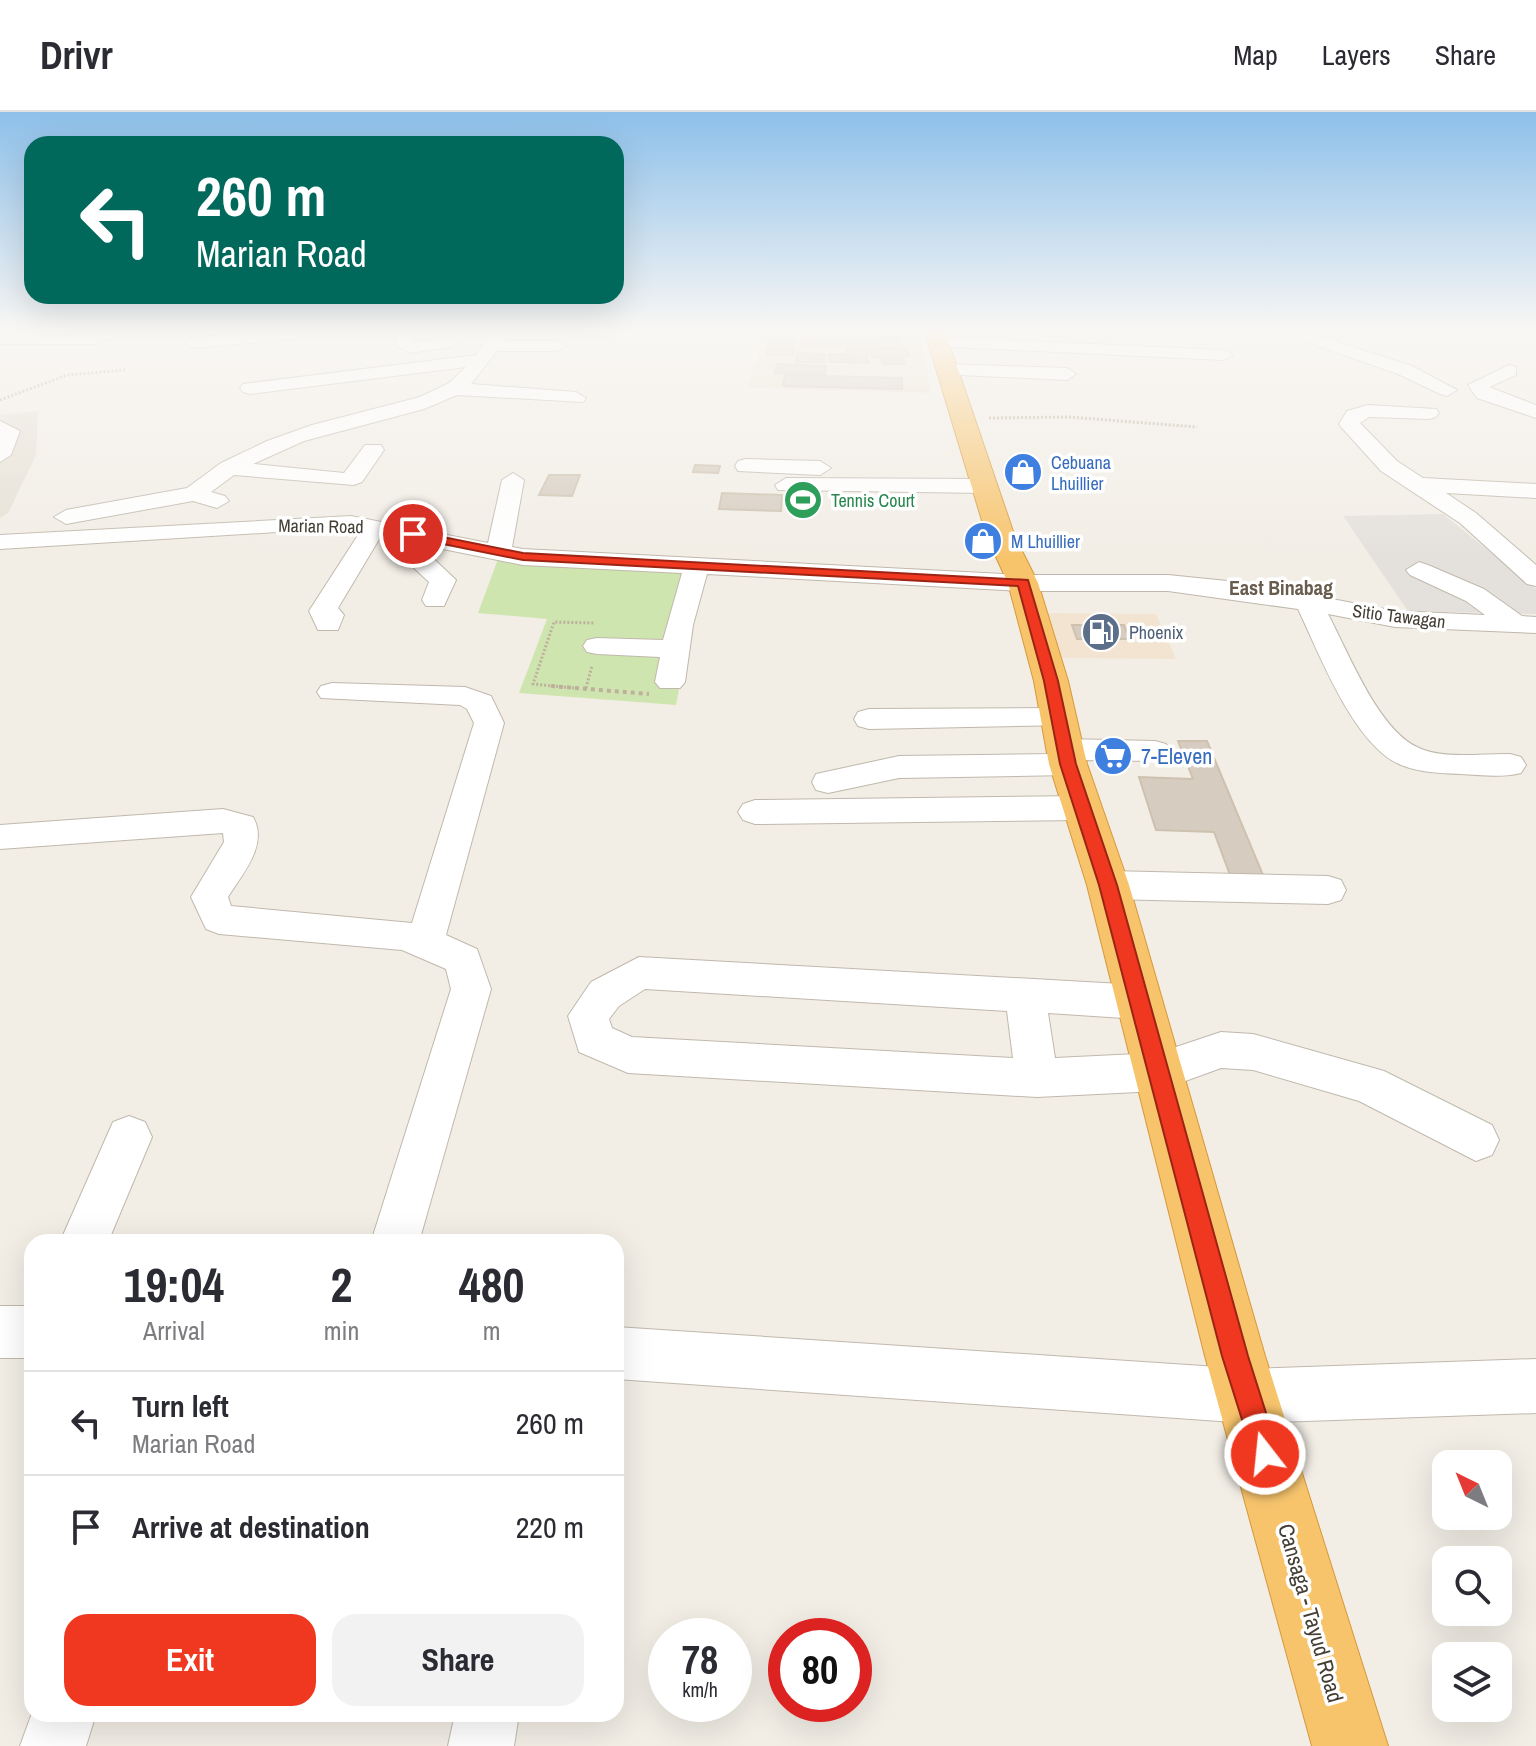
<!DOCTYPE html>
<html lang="en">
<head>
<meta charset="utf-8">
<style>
	:root { --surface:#fff; --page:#f2f2f3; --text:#2b2b33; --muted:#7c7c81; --line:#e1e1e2; --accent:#f0371f }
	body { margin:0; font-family:"Archivo Narrow",sans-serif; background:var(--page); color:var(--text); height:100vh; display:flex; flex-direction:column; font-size:30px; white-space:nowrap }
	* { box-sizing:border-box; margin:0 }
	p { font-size:26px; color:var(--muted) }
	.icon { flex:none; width:44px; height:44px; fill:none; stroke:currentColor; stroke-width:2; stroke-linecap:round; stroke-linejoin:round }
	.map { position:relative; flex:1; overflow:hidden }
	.side { position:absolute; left:24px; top:1122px; width:600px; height:488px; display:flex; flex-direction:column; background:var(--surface); border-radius:24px; box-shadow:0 8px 32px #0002 }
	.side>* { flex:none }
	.top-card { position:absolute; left:24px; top:24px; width:600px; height:168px; border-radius:24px; box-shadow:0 8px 32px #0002; background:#00695c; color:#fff; overflow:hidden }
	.needle { width:52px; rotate:317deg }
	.fabs { position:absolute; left:1432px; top:1338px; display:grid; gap:16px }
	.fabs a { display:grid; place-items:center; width:80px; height:80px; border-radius:16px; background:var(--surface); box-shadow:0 8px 32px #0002; font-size:40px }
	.speed { position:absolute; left:648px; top:1506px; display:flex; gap:16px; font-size:40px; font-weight:700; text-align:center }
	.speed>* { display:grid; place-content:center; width:104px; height:104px; border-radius:50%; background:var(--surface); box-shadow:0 8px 32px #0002; line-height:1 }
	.speed small { font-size:20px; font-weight:400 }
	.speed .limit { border:12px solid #d22; background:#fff; color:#111 }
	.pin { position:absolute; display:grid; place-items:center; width:68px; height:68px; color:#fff; margin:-34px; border:4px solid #fff; border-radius:50%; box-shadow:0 2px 8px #0007 }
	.me { position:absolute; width:88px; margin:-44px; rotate:344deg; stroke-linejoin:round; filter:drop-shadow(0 0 6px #0008) }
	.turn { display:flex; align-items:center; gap:28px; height:168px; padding:0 40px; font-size:36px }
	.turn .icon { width:104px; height:104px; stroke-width:2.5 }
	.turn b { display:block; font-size:56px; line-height:68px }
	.eta { display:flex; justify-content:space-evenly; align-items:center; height:136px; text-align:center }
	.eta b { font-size:48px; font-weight:800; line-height:56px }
	.primary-button { display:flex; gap:16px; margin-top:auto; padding:16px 40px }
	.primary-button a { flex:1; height:92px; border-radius:24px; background:var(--accent); color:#fff; font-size:32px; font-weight:800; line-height:92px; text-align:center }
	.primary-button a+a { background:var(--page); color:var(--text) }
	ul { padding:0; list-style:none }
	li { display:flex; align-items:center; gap:24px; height:104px; padding:0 40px; border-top:2px solid var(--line) }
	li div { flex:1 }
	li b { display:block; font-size:30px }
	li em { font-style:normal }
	header { display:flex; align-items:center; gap:48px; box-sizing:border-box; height:112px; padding:0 40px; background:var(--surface); border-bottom:2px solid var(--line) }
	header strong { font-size:38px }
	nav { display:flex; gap:44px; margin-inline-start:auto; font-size:28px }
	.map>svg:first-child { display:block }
	.residential { fill:#e6e0d4 }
	.commercial { fill:#f3e4d2 }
	.industrial { fill:#e4e0db }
	.education { fill:#ebe2d0 }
	.green { fill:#cfe5b0 }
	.building { fill:#d6ccbf; stroke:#cec1af; stroke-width:2 }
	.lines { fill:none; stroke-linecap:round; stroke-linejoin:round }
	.minor-casing { stroke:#c0b8ac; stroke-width:2 }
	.highway-casing { stroke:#d6983c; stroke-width:2 }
	.path-far1 { stroke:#beb09b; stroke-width:3; stroke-dasharray:2 2; stroke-linecap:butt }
	.path { stroke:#beb09b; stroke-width:4; stroke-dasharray:4 4; stroke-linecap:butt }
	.minor { fill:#fff; fill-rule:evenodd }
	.highway { fill:#f7c46c; fill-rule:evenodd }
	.route { fill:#f0371f; stroke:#9c2414; stroke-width:2 }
	.labels { text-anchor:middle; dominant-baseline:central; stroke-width:7; stroke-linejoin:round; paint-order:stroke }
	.far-shop-label { font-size:18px; fill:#366cbe; stroke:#fff; text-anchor:start }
	.far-leisure-label { font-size:18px; fill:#27864d; stroke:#fff; text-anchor:start }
	.far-street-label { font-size:18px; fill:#443e35; stroke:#fff }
	.far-service-label { font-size:18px; fill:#4e5e75; stroke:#fff; text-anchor:start }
	.far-neighbourhood-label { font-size:20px; font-weight:bold; fill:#675c4d; stroke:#fff }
	.shop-label { font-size:22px; fill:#366cbe; stroke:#fff; text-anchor:start }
	.street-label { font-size:22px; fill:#443e35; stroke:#fff }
</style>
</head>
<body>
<header>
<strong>Drivr</strong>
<nav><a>Map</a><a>Layers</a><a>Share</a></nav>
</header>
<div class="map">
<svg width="1536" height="1634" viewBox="0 0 1536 1634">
	<rect width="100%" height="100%" fill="#f2eee6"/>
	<path class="residential" d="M38,299L36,343L8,401L0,406V303Z"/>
	<path class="commercial" d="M1048,501L1156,502L1176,547L1062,546Z"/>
	<path class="industrial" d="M1443,402L1536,477V502L1408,499L1343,404Z"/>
	<path class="education" d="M766,217H919L931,281L748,276Z"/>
	<path class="green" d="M498,447L701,460L676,593L519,581L547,507L478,501Z"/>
	<path class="building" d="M770,217H795L793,243H766Z
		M801,221H872L875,234H801Z
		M897,221L902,236H879L875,222Z
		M847,237H867L869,251H849Z
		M870,237H906L909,244L872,245Z
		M797,241L825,242L824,250H796Z
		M829,242H847L848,250H830Z
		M881,246H903L905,252H883Z
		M777,252L826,254L825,263L775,261Z
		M785,263L902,266V277L783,274Z
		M695,353L720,354L718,361L693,360Z
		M549,363H580L572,384L539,383Z
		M722,381L782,383L781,399L719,397Z
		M1072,513H1124L1130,527H1077Z
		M1178,629H1207L1263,763H1230L1214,720L1156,718L1139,665L1193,667Z"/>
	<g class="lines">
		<g class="minor-casing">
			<path id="minor" d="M105,217H128L97,232H0V222H94Z
				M289,217L302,218L305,222L296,227L193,236L184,231L193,226Z
				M395,217H413L414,230L451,225L460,230L451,235L409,241L396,233Z
				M494,217H511L504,229H557L566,234L557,239H497L471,272L576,280L586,286L583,290L457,283L424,297L304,329L253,352L344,361L365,333H381L384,338L362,370L354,373L234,363L211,380L225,384L229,389L217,396L193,389L66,412L54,405L66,398L187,376L221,351L267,329L312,313L420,285L449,271L466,255L250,282L243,280L240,276L243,272L476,243Z
				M869,217H943L944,219L935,224H877L871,223Z
				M1270,217H1297L1412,254L1457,278L1447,284L1440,282L1398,262Z
				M937,225L1224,238L1233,243L1224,248L931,234V226Z
				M946,252L1067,256L1076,262L1067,268L939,262V254Z
				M1509,253L1516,255V263L1489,275L1536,293V306L1477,286L1468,273Z
				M1368,293L1436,297L1439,301L1436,305L1429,307L1369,305L1360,311L1397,349L1423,366L1536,372V386L1446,381L1476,401L1536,453V474L1527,472L1460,411L1381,359L1342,316L1339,312L1347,299Z
				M0,309L20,319L11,343L0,350Z
				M746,347L820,349L831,356L820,363L738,359L735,354L738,349Z
				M513,361L524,368L512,435L523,437L1023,463H1168L1247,471L1395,499L1485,503L1466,489L1410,463L1406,458L1419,450L1428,453L1484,477L1522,504L1536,505V521L1395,515L1328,502C1348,540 1378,617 1417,635C1442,648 1483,641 1510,642L1521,645L1526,653L1521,661C1502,666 1480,663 1460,662C1438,661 1411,660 1393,649C1350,623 1319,541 1298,497L1168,479H1023L707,462L693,513L685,570L680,576H660L655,570L660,545L597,542L587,540L583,534L587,528L597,526L663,528L682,461L523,453L418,432L456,468L444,494H426L422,488L429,470L399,442L393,430L395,427L381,424L338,496L344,503L338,518H318L309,499L360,420L293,419L0,437V423L351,404L488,431L502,368Z
				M786,366L985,367L996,374L985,381L778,378L775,373Z
				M332,571L465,575L491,584L504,611L446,823L477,837L491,877L419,1130H371L451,877L446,857L402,838L219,822L206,817L191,785L224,730L223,721L0,737V713L223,697L253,705C269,733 242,762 228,785L231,794L412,811L474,611L467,597L460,593L321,586L317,580L321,574Z
				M1059,596L1070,599L1074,606L1070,613L869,617L858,614L854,607L858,600L869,597Z
				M1065,627L1155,629L1166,632L1171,639L1166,646L1155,649L1081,648L1084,652L1079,660L1068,663L899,666L828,681L816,678L812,670L816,662L899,644L1052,642L1049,637L1054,630Z
				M1083,684L1095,688L1100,696L1095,704L1083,708L755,712L743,708L738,700L743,692L755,688Z
				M1108,759L1328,764L1341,768L1346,778L1341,788L1328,792L1108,787L1095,783L1090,773L1095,763Z
				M639,845L1139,873L1153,878L1159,890L1153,902L1139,907L1048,901L1055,946L1158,941L1221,920L1253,922L1384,959L1492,1013L1499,1028L1492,1043L1476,1049L1359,989L1253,958L1221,956L1158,979L1037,985L628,961L579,940L568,904L591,870ZM645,877L1007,899L1013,946L632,925L612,916L609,907L619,894Z
				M129,1004L145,1010L152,1025L108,1130H60L113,1010Z
				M0,1194H32V1246H0Z
				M616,1215L1248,1257L1536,1247V1301L1248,1311L616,1267Z
				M32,1601V1602H96L86,1634H20Z
				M455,1602H519L514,1634H448Z"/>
		</g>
		<g class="highway-casing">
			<path id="highway" d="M924,217H944L1015,425L1038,471L1068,569L1087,652L1129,773L1265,1244L1388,1634H1312L1205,1244L1087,773L1049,652L1034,569L1008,471L987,425Z"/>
		</g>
		<path class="path-far1" d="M0,288L67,263L125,258
			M989,306L1069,305L1197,315
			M574,576L533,572L554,510L594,511
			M586,576L592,554"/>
		<path class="path" d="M551,574L649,582"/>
		<use href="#minor" class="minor"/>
		<use href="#highway" class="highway"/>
	</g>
	<linearGradient id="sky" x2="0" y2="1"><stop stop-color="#8dc0ea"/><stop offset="0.49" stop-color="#f9f7f4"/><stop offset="1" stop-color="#f9f7f4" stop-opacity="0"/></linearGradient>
	<rect width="1536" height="446" fill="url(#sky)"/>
	<path class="route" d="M413,419L523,441L1028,468L1058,569L1076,652L1117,773L1248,1244L1279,1342L1275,1352L1265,1356L1256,1352L1222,1244L1099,773L1060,652L1044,569L1018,474L523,448L408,425V420Z"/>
	<defs>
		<g id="shop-disc" transform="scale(2)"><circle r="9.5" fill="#3f7fe0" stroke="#fff"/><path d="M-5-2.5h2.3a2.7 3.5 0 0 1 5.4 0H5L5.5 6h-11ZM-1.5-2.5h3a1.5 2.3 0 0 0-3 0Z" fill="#fff"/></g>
		<g id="stadium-disc" transform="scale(2)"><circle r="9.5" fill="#2e9e5b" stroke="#fff"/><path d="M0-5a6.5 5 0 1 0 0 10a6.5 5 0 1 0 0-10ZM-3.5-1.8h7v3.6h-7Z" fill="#fff"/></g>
		<g id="fuel-disc" transform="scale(2)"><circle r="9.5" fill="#5c6f8a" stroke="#fff"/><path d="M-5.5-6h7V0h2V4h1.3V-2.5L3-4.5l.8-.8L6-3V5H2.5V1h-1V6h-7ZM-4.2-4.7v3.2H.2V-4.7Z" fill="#fff"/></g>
		<g id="supermarket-disc" transform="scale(2)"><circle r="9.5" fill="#3f7fe0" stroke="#fff"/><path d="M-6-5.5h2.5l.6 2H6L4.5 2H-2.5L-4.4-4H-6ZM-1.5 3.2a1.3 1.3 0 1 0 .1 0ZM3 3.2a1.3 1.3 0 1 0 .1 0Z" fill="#fff"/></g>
	</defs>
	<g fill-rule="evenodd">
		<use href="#shop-disc" x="1023" y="360"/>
		<use href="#stadium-disc" x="803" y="388"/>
		<use href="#shop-disc" x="983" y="429"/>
		<use href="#fuel-disc" x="1101" y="520"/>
		<use href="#supermarket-disc" x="1113" y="644"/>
	</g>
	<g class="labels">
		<g class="far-shop-label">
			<text x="1051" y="350">Cebuana<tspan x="1051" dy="21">Lhuillier</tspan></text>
			<text x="1011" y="429">M Lhuillier</text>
		</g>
		<g class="far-leisure-label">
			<text x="831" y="388">Tennis Court</text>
		</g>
		<g class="far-street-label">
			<text transform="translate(321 414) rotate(1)">Marian Road</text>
			<text transform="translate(1399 504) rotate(7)">Sitio Tawagan</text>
		</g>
		<g class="far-service-label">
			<text x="1129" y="520">Phoenix</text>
		</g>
		<g class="far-neighbourhood-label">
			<text x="1281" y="475">East Binabag</text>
		</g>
		<g class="shop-label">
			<text x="1141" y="644">7-Eleven</text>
		</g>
		<g class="street-label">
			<text transform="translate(1311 1501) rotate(74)">Cansaga - Tayud Road</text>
		</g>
	</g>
</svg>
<div class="fabs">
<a><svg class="needle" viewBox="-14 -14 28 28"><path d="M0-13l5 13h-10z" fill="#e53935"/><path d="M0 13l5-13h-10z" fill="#7c7c81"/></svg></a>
<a><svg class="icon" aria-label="search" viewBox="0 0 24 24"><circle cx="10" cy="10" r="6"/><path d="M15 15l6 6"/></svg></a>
<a><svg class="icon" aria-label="layers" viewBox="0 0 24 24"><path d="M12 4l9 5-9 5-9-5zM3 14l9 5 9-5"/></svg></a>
</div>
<div class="speed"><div>78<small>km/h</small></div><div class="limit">80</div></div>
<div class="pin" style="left:413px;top:422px;background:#d93025"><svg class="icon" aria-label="arrive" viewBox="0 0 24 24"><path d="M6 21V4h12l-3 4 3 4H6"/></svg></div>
<svg class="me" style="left:1265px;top:1342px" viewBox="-20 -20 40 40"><circle r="17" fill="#f0371f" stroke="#fff" stroke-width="3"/><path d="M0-11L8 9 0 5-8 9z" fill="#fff"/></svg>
<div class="top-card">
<div class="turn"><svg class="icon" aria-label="left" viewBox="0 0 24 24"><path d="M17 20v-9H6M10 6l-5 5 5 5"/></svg><div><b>260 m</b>Marian Road</div></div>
</div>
<section class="side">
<div class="eta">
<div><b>19:04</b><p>Arrival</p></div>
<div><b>2</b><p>min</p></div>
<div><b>480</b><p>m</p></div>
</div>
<ul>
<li><svg class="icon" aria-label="left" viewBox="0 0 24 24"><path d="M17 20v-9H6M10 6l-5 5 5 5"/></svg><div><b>Turn left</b><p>Marian Road</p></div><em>260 m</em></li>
<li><svg class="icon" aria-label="arrive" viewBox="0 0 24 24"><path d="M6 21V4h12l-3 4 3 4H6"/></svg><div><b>Arrive at destination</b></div><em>220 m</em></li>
</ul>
<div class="primary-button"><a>Exit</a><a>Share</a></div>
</section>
</div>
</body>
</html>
